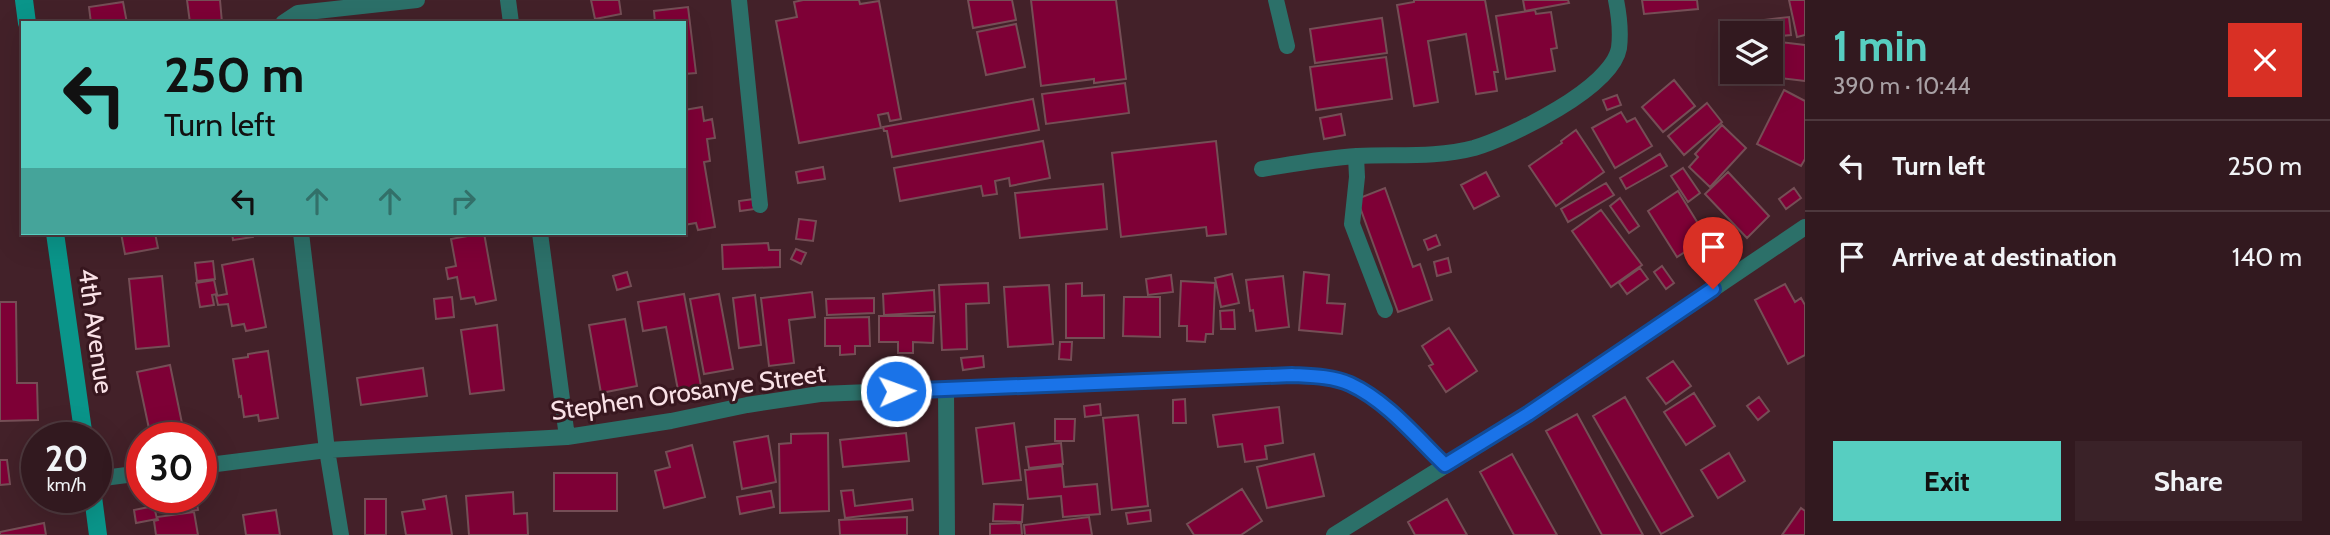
<!DOCTYPE html>
<html lang="en">
<head>
<meta charset="utf-8">
<style>
	:root { --surface:#32191f; --page:#3a2228; --text:#f1f3f6; --muted:#a8a0a4; --line:#4d383d; --accent:#57cec1 }
	body { margin:0; font-family:Cabin,sans-serif; background:var(--page); color:var(--text); height:100vh; display:flex; flex-direction:column; font-size:26px; white-space:nowrap }
	* { box-sizing:border-box; margin:0 }
	p { font-size:23px; color:var(--muted) }
	.icon { flex:none; width:38px; height:38px; fill:none; stroke:currentColor; stroke-width:2; stroke-linecap:round; stroke-linejoin:round }
	.map { position:relative; flex:1; overflow:hidden }
	.panel { display:flex; flex-direction:column; background:var(--surface); width:525px }
	.panel>* { flex:none }
	.hud { position:absolute; left:21px; top:21px; width:665px; height:214px; border-radius:0px; box-shadow:0 7px 28px #0002,0 0 0 2px var(--line); background:#57cec1; color:#111; overflow:hidden }
	.buttons { position:absolute; left:1720px; top:21px; display:grid; gap:14px }
	.buttons a { display:grid; place-items:center; width:63px; height:63px; border-radius:0px; background:var(--surface); box-shadow:0 7px 28px #0002,0 0 0 2px var(--line); font-size:35px }
	.speed { position:absolute; left:21px; top:422px; display:flex; gap:14px; font-size:35px; font-weight:700; text-align:center }
	.speed>* { display:grid; place-content:center; width:91px; height:91px; border-radius:50%; background:var(--surface); box-shadow:0 7px 28px #0002,0 0 0 2px var(--line); line-height:1 }
	.speed small { font-size:18px; font-weight:400 }
	.speed .limit { border:10px solid #d22; background:#fff; color:#111 }
	.pin { position:absolute; display:grid; place-items:center; width:60px; height:60px; color:#fff; margin:-72px -30px; border-radius:50% 50% 50% 0; rotate:-45deg; box-shadow:0 0 7px #0007 }
	.pin .icon { rotate:45deg }
	.me { position:absolute; width:77px; margin:-38px; rotate:88deg; stroke-linejoin:round; filter:drop-shadow(0 0 5px #0008) }
	.turn { display:flex; align-items:center; gap:24px; height:147px; padding:0 28px; font-size:32px }
	.turn .icon { width:91px; height:91px; stroke-width:2.5 }
	.turn b { display:block; font-size:49px; line-height:60px }
	.lanes { display:flex; align-items:center; height:66px; padding:0 28px; background:#0003; justify-content:center; gap:35px; direction:ltr }
	.lanes .off { opacity:.35 }
	.round { display:grid; place-items:center; flex:none; width:74px; height:74px; border-radius:0px; background:var(--page) }
	.headline { display:flex; align-items:center; justify-content:space-between; height:119px; padding:0 28px }
	h1 { font-size:42px; font-weight:700; line-height:52px; color:var(--accent) }
	.cta { display:flex; gap:14px; margin-top:auto; padding:14px 28px }
	.cta a { flex:1; height:80px; border-radius:0px; background:var(--accent); color:#111; font-size:28px; font-weight:700; line-height:80px; text-align:center }
	.cta a+a { background:var(--page); color:var(--text) }
	ul { padding:0; list-style:none }
	li { display:flex; align-items:center; gap:21px; height:91px; padding:0 28px; border-top:2px solid var(--line) }
	li div { flex:1 }
	li b { display:block; font-size:26px }
	li em { font-style:normal }
	main { display:flex; flex:1; min-height:0 }
	.map>svg:first-child { display:block }
	.building { fill:#7e0036; stroke:#754e56; stroke-width:2 }
	.lines { fill:none; stroke-linecap:round; stroke-linejoin:round }
	.street { stroke:#2c7069; stroke-width:16 }
	.secondary { stroke:#0a958a; stroke-width:18 }
	.route-casing { stroke:#114b97; stroke-width:18 }
	.route { stroke:#1a73e8; stroke-width:12 }
	.labels { text-anchor:middle; dominant-baseline:central; stroke-width:6; stroke-linejoin:round; paint-order:stroke }
	.street-label { font-size:26px; fill:#fae2e7; stroke:#38171f }
</style>
</head>
<body>
<main>
<div class="map">
<svg width="1805" height="535" viewBox="0 0 1805 535">
	<rect width="100%" height="100%" fill="#432129"/>
	<path class="building" d="M187,0H220L222,23H190Z
		M591,0H619L621,14L595,19Z
		M803,0H859L860,4L879,1L901,119L890,121L888,113L878,115L881,128L799,143L776,21L797,17L794,2Z
		M968,0H1012L1016,20L973,28Z
		M1031,0H1116L1126,79L1094,83V79L1041,86Z
		M1414,0H1485L1498,72H1494L1497,91L1476,94L1466,34L1428,41L1438,102L1414,106L1397,5L1414,2Z
		M1523,0H1568L1569,3L1525,11Z
		M1642,0H1697L1698,9L1644,14Z
		M1789,0H1805V35L1797,37Z
		M123,2L127,23H91L89,7Z
		M688,7L696,73L684,74V23H655L654,11Z
		M1535,10L1536,14L1551,12L1557,48L1551,49L1555,71L1506,79L1496,16Z
		M1789,17L1791,35L1771,37V33H1757L1755,21Z
		M1382,18L1387,53L1315,63L1310,29Z
		M1016,24L1025,67L986,75L977,32Z
		M1771,41L1805,45V81L1748,74V72H1771Z
		M1386,57L1392,99L1316,110L1310,67Z
		M1674,80L1695,106L1663,132L1642,107Z
		M1125,83L1129,113L1046,124L1042,94Z
		M1784,90L1805,101V159L1801,166L1757,144Z
		M1617,95L1621,105L1607,110L1603,100Z
		M1033,99L1039,130L892,157L887,131H884L883,127Z
		M1707,103L1722,122L1684,155L1668,136Z
		M702,107L704,121L712,119L715,138L707,139L710,161L704,162L715,227L698,230L696,223L684,225V110Z
		M1621,112L1627,122L1635,118L1652,146L1615,168L1592,128Z
		M1341,114L1345,135L1324,139L1320,118Z
		M1722,125L1746,148L1710,187L1689,167L1698,157L1695,154Z
		M1576,130L1604,172L1556,206L1529,166L1562,143L1561,141Z
		M1043,141L1050,178L1010,186L1009,178L995,181L997,194L983,196L981,186L900,201L894,168Z
		M1216,141L1226,234L1207,236L1206,227L1121,237L1112,153Z
		M1660,154L1667,166L1626,189L1620,178Z
		M823,167L825,179L798,183L796,172Z
		M1683,168L1700,193L1688,202L1671,176Z
		M1486,172L1499,196L1474,209L1461,185Z
		M1728,172L1769,216L1747,238L1705,194Z
		M1606,183L1614,195L1568,222L1561,209Z
		M1103,184L1107,229L1020,238L1015,193Z
		M1385,188L1413,267L1420,264L1432,300L1398,312L1357,199Z
		M1794,188L1801,198L1786,209L1779,199Z
		M1678,191L1707,238L1677,257L1648,211Z
		M1620,198L1639,226L1629,233L1610,206Z
		M754,199L755,209L740,211L739,201Z
		M1601,210L1642,265L1611,287L1572,231Z
		M799,219L816,221L813,241L796,239Z
		M121,233H155L158,248L125,254Z
		M218,233H253V237L233,240L232,233L219,235Z
		M484,233L496,300L476,304L474,297L461,299L457,277L448,279L446,268L456,266L451,239Z
		M1436,235L1440,245L1428,250L1424,240Z
		M768,243L769,250H780V267L723,269L722,245Z
		M796,249L806,253L801,264L791,259Z
		M1448,258L1451,272L1437,276L1434,262Z
		M253,259L266,327L246,331L244,324L232,326L228,304L218,305L216,296L227,294L222,265Z
		M213,261L215,279L197,281L195,263Z
		M1662,266L1674,283L1666,289L1654,272Z
		M1640,268L1648,279L1627,294L1619,283Z
		M627,272L631,286L617,290L613,276Z
		M1304,272L1329,275L1327,303L1345,304L1342,334L1299,330Z
		M1232,274L1239,303L1221,307L1215,278Z
		M1171,275L1173,292L1148,295L1146,279Z
		M162,276L169,346L136,349L129,279Z
		M1283,276L1289,327L1256,331L1253,310L1250,311L1246,280Z
		M214,280L217,294L212,295L214,305L200,307L196,283Z
		M1181,281L1215,283L1213,334H1206L1205,342L1187,341V326H1179Z
		M988,283L989,303L966,304L967,349L942,350L939,285Z
		M1082,283V296L1104,295V338H1066V284Z
		M1785,284L1795,302L1801,298L1805,305V355L1788,364L1755,300Z
		M1049,285L1053,344L1008,347L1004,287Z
		M934,290L935,312L884,315L883,294Z
		M812,292L815,317L789,320L794,363L769,366L761,298Z
		M684,294L701,386L678,390L666,327L643,331L638,302Z
		M719,294L733,369L704,374L690,299Z
		M755,295L761,345L739,348L733,298Z
		M452,297L454,317L436,319L434,299Z
		M1124,297H1160V337L1123,336Z
		M874,298V313L827,315L826,299Z
		M0,302H16L17,383H37L38,420L0,421Z
		M1234,310L1235,329H1221L1220,311Z
		M879,316H934L933,343L913,342V353H898V342H879Z
		M869,317L870,346H855V354L840,355V346H825V318Z
		M625,319L637,386L601,393L589,325Z
		M497,325L504,390L470,394L461,330Z
		M1449,328L1477,371L1446,392L1429,366L1433,364L1422,346Z
		M1060,342H1072L1071,360L1059,359Z
		M268,351L278,418L259,421L258,415L244,417L241,396L239,397L233,359L248,357V354Z
		M983,356L984,367L963,370L961,358Z
		M1673,361L1691,386L1666,404L1647,378Z
		M170,365L184,433L151,438L137,372Z
		M423,368L427,396L361,405L357,378Z
		M1694,393L1715,426L1686,445L1664,412Z
		M1625,397L1693,516L1661,534L1593,416Z
		M1759,397L1769,411L1758,420L1747,406Z
		M1185,399L1186,423H1173V400Z
		M1100,404L1101,415L1085,417L1084,406Z
		M1279,407L1283,443L1265,446L1267,459L1245,462L1242,444L1218,447L1213,415Z
		M1577,414L1643,535H1602L1546,431Z
		M1138,415L1148,506L1112,510L1103,418Z
		M1055,419H1075L1074,441H1055Z
		M1014,423L1021,480L983,484L976,428Z
		M828,433L829,511L780,513L779,444L791,443V434Z
		M906,433L909,461L843,467L840,440Z
		M768,436L776,482L742,489L734,442Z
		M1061,443L1063,464L1029,468L1026,447Z
		M692,445L705,497L664,508L655,471L670,467L666,452Z
		M1729,453L1745,481L1718,498L1701,470Z
		M1314,454L1324,496L1267,508L1257,467Z
		M1512,454L1557,535H1514L1480,472Z
		M0,460H7L10,484L0,485Z
		M1062,466L1064,487L1097,484L1100,514L1063,517L1061,496L1028,499L1025,470Z
		M554,473H617V511H554Z
		M1242,489L1262,521L1241,535H1194L1187,524Z
		M853,490L855,506L912,499L913,510L845,518L841,491Z
		M771,491L774,507L740,514L737,497Z
		M513,492L514,514L527,513L528,535H469L466,496Z
		M446,496L452,535H406L402,512L425,509L423,500Z
		M196,498L198,510L177,513L176,500Z
		M365,499H386V535H365Z
		M1447,499L1467,535H1415L1408,522Z
		M994,504L1023,505L1022,522L993,521Z
		M154,506L157,519L136,523L134,510Z
		M1801,508L1805,511V535H1782Z
		M276,510L280,535H246L243,515Z
		M1150,510L1151,521L1128,524L1126,513Z
		M194,512L198,535H156L154,521L158,520L157,517Z
		M907,517V535H840L839,520Z
		M1089,517L1092,535H1025L1024,525Z
		M44,523L46,535H0V532Z
		M1021,523L1022,535H990V524Z"/>
	<g class="lines">
		<path class="street" d="M508,0L511,23
			M739,0L760,205
			M1276,0L1287,46
			M283,23L298,13L417,0
			M1356,156L1357,177L1352,224L1385,310
			M1262,169C1293,164 1325,158 1357,156C1396,154 1436,158 1474,148C1511,137 1612,88 1619,48C1621,32 1619,15 1616,0
			M301,233L327,450L341,535
			M540,233L567,437
			M946,389L947,535
			M201,466L327,450L567,437L671,421L747,405L820,394L1292,375C1311,376 1332,376 1350,384C1387,401 1416,437 1445,465
			M96,479L142,473
			M1334,535L1528,414L1805,227"/>
		<path class="secondary" d="M24,0L27,23
			M55,233L84,438
			M93,497L98,535"/>
	</g>
	<g class="lines">
		<g class="route-casing">
			<path id="route" d="M896,391L1292,375C1311,376 1332,376 1350,384C1387,401 1416,437 1445,465L1528,414L1713,289"/>
		</g>
		<use href="#route" class="route"/>
	</g>
	<g class="labels">
		<g class="street-label">
			<text transform="translate(96 331) rotate(82)">4th Avenue</text>
			<text transform="translate(688 392) rotate(-8)">Stephen Orosanye Street</text>
		</g>
	</g>
</svg>
<div class="buttons">
<a><svg class="icon" aria-label="layers" viewBox="0 0 24 24"><path d="M12 4l9 5-9 5-9-5zM3 14l9 5 9-5"/></svg></a>
</div>
<div class="speed"><div>20<small>km/h</small></div><div class="limit">30</div></div>
<div class="pin" style="left:1713px;top:289px;background:#d93025"><svg class="icon" aria-label="arrive" viewBox="0 0 24 24"><path d="M6 21V4h12l-3 4 3 4H6"/></svg></div>
<svg class="me" style="left:896px;top:391px" viewBox="-20 -20 40 40"><circle r="17" fill="#1a73e8" stroke="#fff" stroke-width="3"/><path d="M0-11L8 9 0 5-8 9z" fill="#fff"/></svg>
<div class="hud">
<div class="turn"><svg class="icon" aria-label="left" viewBox="0 0 24 24"><path d="M17 20v-9H6M10 6l-5 5 5 5"/></svg><div><b>250 m</b>Turn left</div></div>
<div class="lanes"><svg class="icon" aria-label="left" viewBox="0 0 24 24"><path d="M17 20v-9H6M10 6l-5 5 5 5"/></svg><svg class="icon off" aria-label="ahead" viewBox="0 0 24 24"><path d="M12 20V5M6 11l6-6 6 6"/></svg><svg class="icon off" aria-label="ahead" viewBox="0 0 24 24"><path d="M12 20V5M6 11l6-6 6 6"/></svg><svg class="icon off" aria-label="right" viewBox="0 0 24 24"><path d="M7 20v-9h11M14 6l5 5-5 5"/></svg></div>
</div>
</div>
<section class="panel">
<div class="headline"><div><h1>1 min</h1><p>390 m · 10:44</p></div><a class="round" style="background:#d93025;color:#fff"><svg class="icon" aria-label="close" viewBox="0 0 24 24"><path d="M6 6l12 12M18 6L6 18"/></svg></a></div>
<ul>
<li><svg class="icon" aria-label="left" viewBox="0 0 24 24"><path d="M17 20v-9H6M10 6l-5 5 5 5"/></svg><div><b>Turn left</b></div><em>250 m</em></li>
<li><svg class="icon" aria-label="arrive" viewBox="0 0 24 24"><path d="M6 21V4h12l-3 4 3 4H6"/></svg><div><b>Arrive at destination</b></div><em>140 m</em></li>
</ul>
<div class="cta"><a>Exit</a><a>Share</a></div>
</section>
</main>
</body>
</html>
